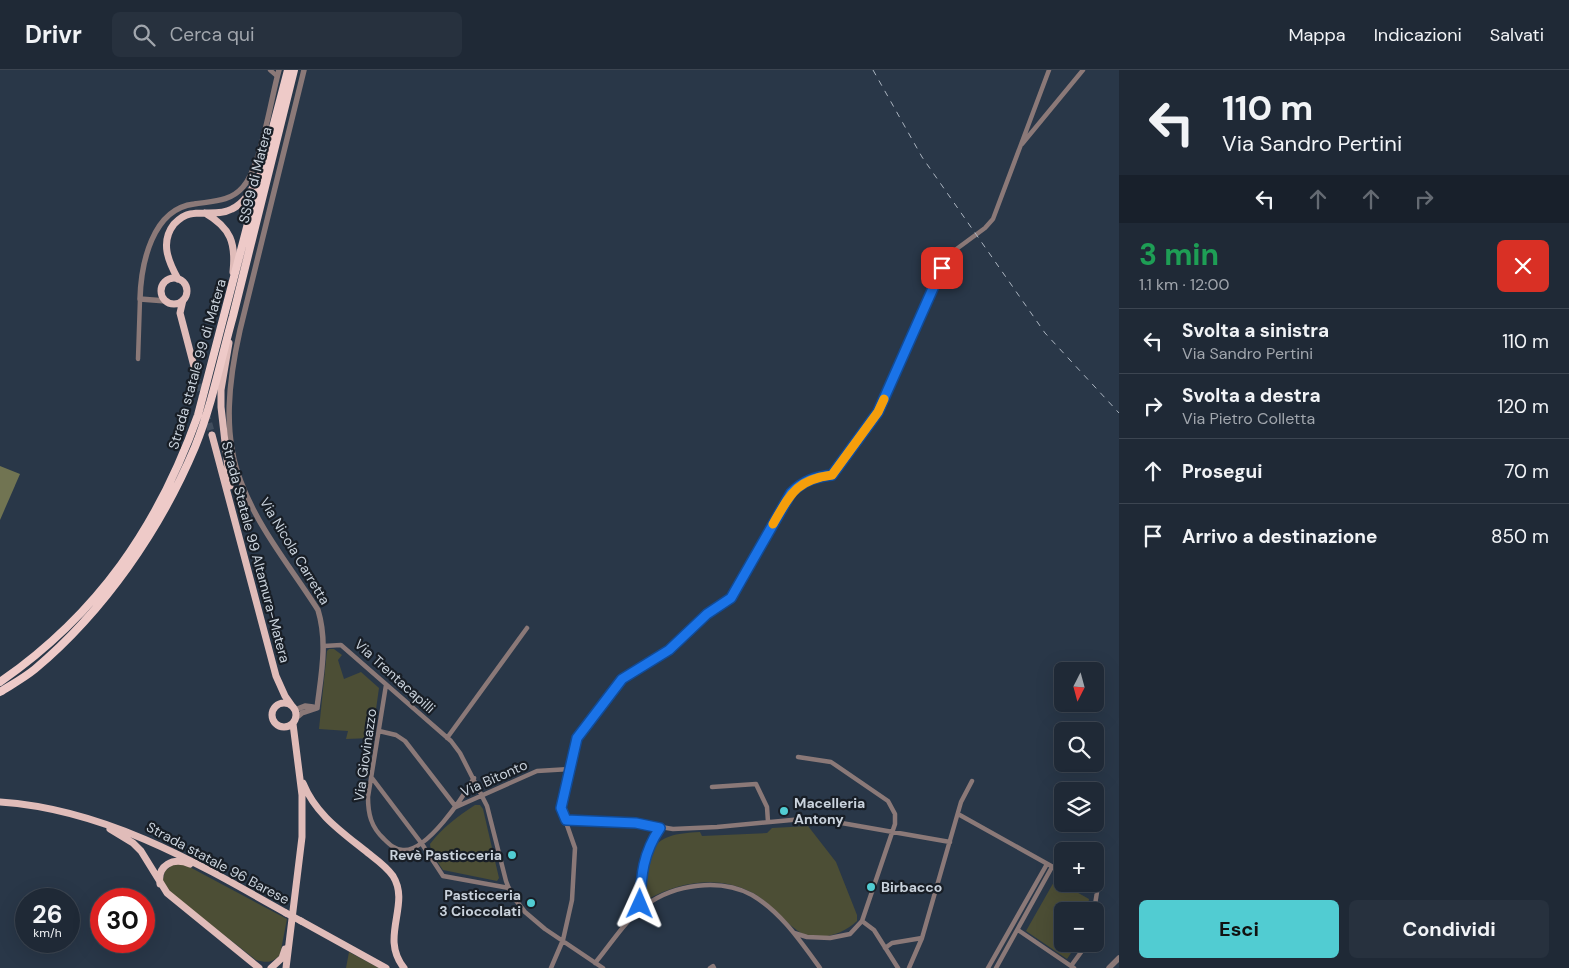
<!DOCTYPE html>
<html lang="it">
<head>
<meta charset="utf-8">
<style>
	:root { --surface:#1f2936; --page:#27313e; --text:#f1f3f6; --muted:#a1a6ad; --line:#3c4551; --accent:#51ccd2 }
	body { margin:0; font-family:"DM Sans",sans-serif; background:var(--page); color:var(--text); height:100vh; display:flex; flex-direction:column; font-size:19px; white-space:nowrap }
	* { box-sizing:border-box; margin:0 }
	p { font-size:16px; color:var(--muted) }
	.icon { flex:none; width:28px; height:28px; fill:none; stroke:currentColor; stroke-width:2; stroke-linecap:round; stroke-linejoin:round }
	.map { position:relative; flex:1; overflow:hidden }
	.sheet { display:flex; flex-direction:column; background:var(--surface); width:450px }
	.sheet>* { flex:none }
	.guide { background:#1f2936; color:var(--text); overflow:hidden }
	.needle { width:32px; rotate:186deg }
	.tools { position:absolute; left:1054px; top:592px; display:grid; gap:10px }
	.tools a { display:grid; place-items:center; width:50px; height:50px; border-radius:8px; background:var(--surface); box-shadow:0 5px 20px #0002,0 0 0 1px var(--line); font-size:25px }
	.speed { position:absolute; left:15px; top:818px; display:flex; gap:10px; font-size:25px; font-weight:700; text-align:center }
	.speed>* { display:grid; place-content:center; width:65px; height:65px; border-radius:50%; background:var(--surface); box-shadow:0 5px 20px #0002,0 0 0 1px var(--line); line-height:1 }
	.speed small { font-size:12px; font-weight:400 }
	.speed .limit { border:8px solid #d22; background:#fff; color:#111 }
	.pin { position:absolute; display:grid; place-items:center; width:42px; height:42px; color:#fff; margin:-21px; border-radius:10px; box-shadow:0 2px 8px #0006 }
	.me { position:absolute; width:55px; margin:-28px; rotate:1deg; stroke-linejoin:round; filter:drop-shadow(0 0 4px #0008) }
	.turn { display:flex; align-items:center; gap:18px; height:105px; padding:0 20px; font-size:22px }
	.turn .icon { width:65px; height:65px; stroke-width:2.5 }
	.turn b { display:block; font-size:35px; line-height:42px }
	.lanes { display:flex; align-items:center; height:48px; padding:0 20px; background:#0003; justify-content:center; gap:25px; direction:ltr }
	.lanes .off { opacity:.35 }
	.round { display:grid; place-items:center; flex:none; width:52px; height:52px; border-radius:8px; background:var(--page) }
	.summary { display:flex; align-items:center; justify-content:space-between; height:85px; padding:0 20px }
	h1 { font-size:30px; font-weight:700; line-height:38px; color:#1e9e55 }
	.button { display:flex; gap:10px; margin-top:auto; padding:10px 20px }
	.button a { flex:1; height:58px; border-radius:8px; background:var(--accent); color:#111; font-size:20px; font-weight:700; line-height:58px; text-align:center }
	.button a+a { background:var(--page); color:var(--text) }
	ul { padding:0; list-style:none }
	li { display:flex; align-items:center; gap:15px; height:65px; padding:0 20px; border-top:1px solid var(--line) }
	li div { flex:1 }
	li b { display:block; font-size:19px }
	li em { font-style:normal }
	header { display:flex; align-items:center; gap:30px; box-sizing:border-box; height:70px; padding:0 25px; background:var(--surface); border-bottom:1px solid var(--line) }
	header strong { font-size:24px }
	nav { display:flex; gap:28px; margin-inline-start:auto; font-size:18px }
	.search { width:350px; height:45px; background:var(--page); display:flex; align-items:center; gap:12px; box-sizing:border-box; padding:0 18px; border-radius:8px; color:var(--muted); font-size:19px }
	main { display:flex; flex:1; min-height:0 }
	.map>svg:first-child { display:block }
	.green { fill:#4c4e35 }
	.forest { fill:#717452 }
	.lines { fill:none; stroke-linecap:round; stroke-linejoin:round }
	.primary-tunnel { stroke:#414e5e; stroke-width:7; stroke-dasharray:7 3.5; stroke-linecap:butt }
	.minor { stroke:#8b7978; stroke-width:4.5 }
	.tertiary { stroke:#8b7978; stroke-width:5.5 }
	.primary { stroke:#e0bcb9; stroke-width:7 }
	.trunk { stroke:#eecac8; stroke-width:8 }
	.rail { stroke:#a9b3bf; stroke-width:1; stroke-dasharray:6 6; stroke-linecap:butt }
	.primary-bridge { stroke:#e0bcb9; stroke-width:7 }
	.route-casing { stroke:#114b97; stroke-width:12 }
	.route { stroke:#1a73e8; stroke-width:9 }
	.slow { stroke:#f59e0b; stroke-width:9 }
	.poi-dot { fill:#51ccd2; stroke:#181e26; stroke-width:2 }
	.labels { text-anchor:middle; dominant-baseline:central; stroke-width:4.5; stroke-linejoin:round; paint-order:stroke }
	.street-label { font-size:14px; fill:#c9d2dc; stroke:#181e26 }
	.poi-label { font-size:14px; font-weight:bold; fill:#c9d2dc; stroke:#181e26; text-anchor:start }
</style>
</head>
<body>
<header>
<strong>Drivr</strong>
<div class="search"><svg class="icon" aria-label="search" viewBox="0 0 24 24"><circle cx="10" cy="10" r="6"/><path d="M15 15l6 6"/></svg>Cerca qui</div>
<nav><a>Mappa</a><a>Indicazioni</a><a>Salvati</a></nav>
</header>
<main>
<div class="map">
<svg width="1119" height="898" viewBox="0 0 1119 898">
	<rect width="100%" height="100%" fill="#293748"/>
	<path class="green" d="M329,579H334L342,585L338,590L344,609L361,602L379,618L372,668L346,669L348,661L319,659L327,581Z
		M475,735H480L483,739L499,808L497,811L443,800L431,782L430,774C442,758 458,746 475,735Z
		M808,756L836,792L857,845V851C843,865 815,873 798,861C781,849 769,831 751,822C717,805 680,812 648,829L644,825C648,779 649,764 700,762L702,766L767,763L772,758Z
		M175,793L184,794L287,849L280,885C272,893 267,893 256,890L165,819L162,813L165,801Z
		M1055,810L1089,829L1087,841H1062V874H1077L1067,889L1026,861Z
		M349,882L379,898H346Z"/>
	<path class="forest" d="M0,396L20,404L0,450Z"/>
	<g class="lines">
		<path class="primary-tunnel" d="M196,304L203,330
			M206,343L212,365"/>
		<path class="minor" d="M270,0L277,6
			M1022,74L1083,0
			M928,207L936,211
			M138,289L140,229
			M324,576L341,575L451,671L460,683L487,736L506,811L511,824L525,842L545,859L603,898
			M386,615L368,727C368,744 371,757 384,769C389,774 395,780 403,780C427,782 463,727 474,708
			M379,661L396,665L405,671L456,737
			M447,668L527,558
			M372,708L422,774L443,806L509,818
			M712,717L756,714L767,737L768,752
			M456,737L537,701L570,699
			M958,744L1062,802
			M566,750L636,753L673,759L717,757L813,748L950,772
			M1082,814L1097,822L1094,841
			M641,839C640,809 643,784 659,758
			M862,851L874,860L898,898
			M1018,860L1074,898
			M794,863L807,867L830,868L850,864L862,851L895,754V744L888,731L831,692L798,687
			M885,878L892,873L922,868
			M595,893C611,874 626,849 646,835C675,814 720,808 752,825C781,842 801,872 820,898
			M1071,896L1087,874
			M551,898L563,870L572,830L575,778L561,738L577,668L623,609L669,580L707,544L731,528L791,423C803,411 814,407 831,405L878,342L947,186L985,158L993,149L1049,0
			M710,898L713,896L714,898
			M909,898L922,868L961,732L972,711
			M988,898L1047,794
			M996,898L1052,797"/>
		<path class="tertiary" d="M304,0L240,260C229,309 222,364 241,412C258,458 292,499 318,540C328,573 321,605 317,638
			M166,231L140,229C141,194 152,139 194,134C213,131 230,132 243,117C261,97 271,28 279,0
			M295,640L305,636L313,637
			M296,648L302,643L317,638
			M1109,898L1119,888"/>
		<path class="primary" d="M205,143C231,158 236,173 233,202
			M161 221a13 13 0 1 1 26 0a13 13 0 1 1-26 0Z
			M178,209C168,191 160,172 174,154C178,150 184,145 190,144C204,141 219,146 232,139C246,132 252,119 259,106
			M183,230L180,243L196,304
			M229,273L221,320V337L230,416
			M212,365L276,606L285,626L292,636
			M272 645a12 12 0 1 1 24 0a12 12 0 1 1-24 0Z
			M303,713C316,745 342,762 368,783C377,790 386,796 393,806C411,835 379,867 404,898
			M0,732C105,739 196,792 286,843
			M110,759L133,773L141,781L167,823L259,898
			M160,814C157,795 173,787 190,794
			M301,851L386,898
			M271,898L282,888L285,879
			M286,898L302,767V725L293,654"/>
		<path class="trunk" d="M0,612C98,544 158,457 198,345L288,0
			M0,622C11,615 24,608 35,599C104,541 160,460 195,377C212,335 221,289 233,246C254,164 274,82 294,0"/>
		<path class="rail" d="M873,0L922,87L1045,263L1119,343"/>
		<path class="primary-bridge" d="M286,843L301,851"/>
	</g>
	<g class="lines">
		<g class="route-casing">
			<path id="route" d="M640,834C641,805 643,783 660,758L636,753L566,750L561,738L577,668L622,609L669,580L707,544L731,528L791,423C803,411 814,407 832,405L878,342L942,198"/>
		</g>
		<use href="#route" class="route"/>
		<path class="slow" d="M773,454C790,425 795,410 832,405L878,342L884,329"/>
	</g>
	<g class="poi-dot">
		<circle cx="784" cy="741" r="5"/>
		<circle cx="512" cy="785" r="5"/>
		<circle cx="871" cy="817" r="5"/>
		<circle cx="531" cy="833" r="5"/>
	</g>
	<g class="labels">
		<g class="street-label">
			<text transform="translate(255 105) rotate(-76)">SS99 di Matera</text>
			<text transform="translate(197 294) rotate(-74)">Strada statale 99 di Matera</text>
			<text transform="translate(295 481) rotate(59)">Via Nicola Carretta</text>
			<text transform="translate(256 482) rotate(75)">Strada Statale 99 Altamura-Matera</text>
			<text transform="translate(395 606) rotate(42)">Via Trentacapilli</text>
			<text transform="translate(365 685) rotate(-82)">Via Giovinazzo</text>
			<text transform="translate(494 708) rotate(-24)">Via Bitonto</text>
			<text transform="translate(218 793) rotate(28)">Strada statale 96 Barese</text>
		</g>
		<g class="poi-label">
			<text x="794" y="733">Macelleria<tspan x="794" dy="16">Antony</tspan></text>
			<text x="502" y="785" text-anchor="end">Revè Pasticceria</text>
			<text x="881" y="817">Birbacco</text>
			<text x="521" y="825" text-anchor="end">Pasticceria<tspan x="521" dy="16">3 Cioccolati</tspan></text>
		</g>
	</g>
</svg>
<div class="tools">
<a><svg class="needle" viewBox="-14 -14 28 28"><path d="M0-13l5 13h-10z" fill="#e53935"/><path d="M0 13l5-13h-10z" fill="#a1a6ad"/></svg></a>
<a><svg class="icon" aria-label="search" viewBox="0 0 24 24"><circle cx="10" cy="10" r="6"/><path d="M15 15l6 6"/></svg></a>
<a><svg class="icon" aria-label="layers" viewBox="0 0 24 24"><path d="M12 4l9 5-9 5-9-5zM3 14l9 5 9-5"/></svg></a>
<a>+</a>
<a>−</a>
</div>
<div class="speed"><div>26<small>km/h</small></div><div class="limit">30</div></div>
<div class="pin" style="left:942px;top:198px;background:#d93025"><svg class="icon" aria-label="arrive" viewBox="0 0 24 24"><path d="M6 21V4h12l-3 4 3 4H6"/></svg></div>
<svg class="me" style="left:640px;top:834px" viewBox="-20 -20 40 40"><path d="M0-17L14 15 0 8-14 15z" fill="#1a73e8" stroke="#fff" stroke-width="4"/></svg>
</div>
<section class="sheet">
<div class="guide">
<div class="turn"><svg class="icon" aria-label="left" viewBox="0 0 24 24"><path d="M17 20v-9H6M10 6l-5 5 5 5"/></svg><div><b>110 m</b>Via Sandro Pertini</div></div>
<div class="lanes"><svg class="icon" aria-label="left" viewBox="0 0 24 24"><path d="M17 20v-9H6M10 6l-5 5 5 5"/></svg><svg class="icon off" aria-label="ahead" viewBox="0 0 24 24"><path d="M12 20V5M6 11l6-6 6 6"/></svg><svg class="icon off" aria-label="ahead" viewBox="0 0 24 24"><path d="M12 20V5M6 11l6-6 6 6"/></svg><svg class="icon off" aria-label="right" viewBox="0 0 24 24"><path d="M7 20v-9h11M14 6l5 5-5 5"/></svg></div>
</div>
<div class="summary"><div><h1>3 min</h1><p>1.1 km · 12:00</p></div><a class="round" style="background:#d93025;color:#fff"><svg class="icon" aria-label="close" viewBox="0 0 24 24"><path d="M6 6l12 12M18 6L6 18"/></svg></a></div>
<ul>
<li><svg class="icon" aria-label="left" viewBox="0 0 24 24"><path d="M17 20v-9H6M10 6l-5 5 5 5"/></svg><div><b>Svolta a sinistra</b><p>Via Sandro Pertini</p></div><em>110 m</em></li>
<li><svg class="icon" aria-label="right" viewBox="0 0 24 24"><path d="M7 20v-9h11M14 6l5 5-5 5"/></svg><div><b>Svolta a destra</b><p>Via Pietro Colletta</p></div><em>120 m</em></li>
<li><svg class="icon" aria-label="ahead" viewBox="0 0 24 24"><path d="M12 20V5M6 11l6-6 6 6"/></svg><div><b>Prosegui</b></div><em>70 m</em></li>
<li><svg class="icon" aria-label="arrive" viewBox="0 0 24 24"><path d="M6 21V4h12l-3 4 3 4H6"/></svg><div><b>Arrivo a destinazione</b></div><em>850 m</em></li>
</ul>
<div class="button"><a>Esci</a><a>Condividi</a></div>
</section>
</main>
</body>
</html>
